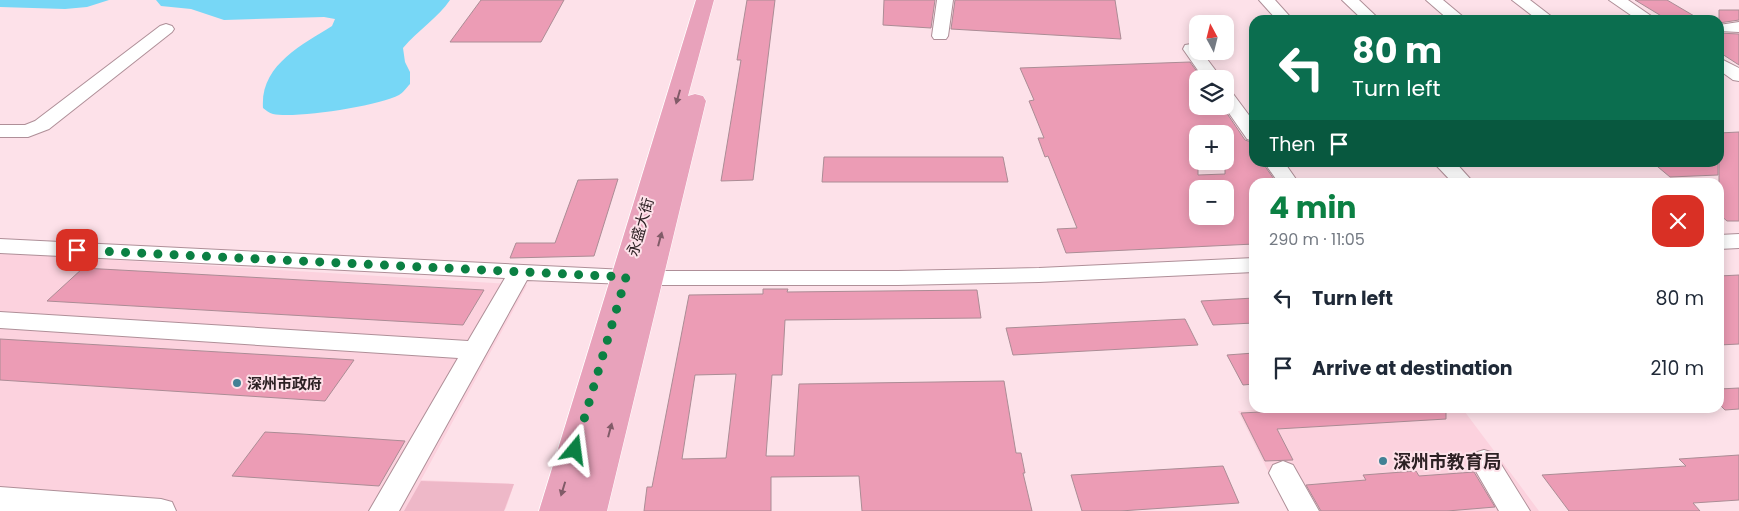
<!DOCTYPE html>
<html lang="en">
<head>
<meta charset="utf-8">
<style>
	:root { --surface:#fff; --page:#f2f2f3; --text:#1f2937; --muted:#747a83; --accent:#0b8043 }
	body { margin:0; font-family:Poppins,"Noto Sans SC",sans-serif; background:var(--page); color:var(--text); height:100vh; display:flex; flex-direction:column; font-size:19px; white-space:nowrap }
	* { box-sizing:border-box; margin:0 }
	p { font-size:16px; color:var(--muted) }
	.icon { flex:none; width:28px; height:28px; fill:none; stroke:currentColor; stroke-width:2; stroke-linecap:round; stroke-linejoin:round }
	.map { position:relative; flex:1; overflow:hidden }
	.side { position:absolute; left:1249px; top:178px; width:475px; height:235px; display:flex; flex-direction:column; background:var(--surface); border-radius:15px; box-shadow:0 2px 12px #0003 }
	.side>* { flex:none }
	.hud { position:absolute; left:1249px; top:15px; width:475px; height:152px; border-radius:15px; box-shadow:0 2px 12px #0003; background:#0b6e4f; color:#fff; overflow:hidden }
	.needle { width:32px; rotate:353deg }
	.tools { position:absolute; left:1189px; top:15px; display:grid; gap:10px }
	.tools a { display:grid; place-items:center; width:45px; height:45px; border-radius:10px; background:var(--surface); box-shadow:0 2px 12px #0003; font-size:25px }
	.pin { position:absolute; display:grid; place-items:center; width:42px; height:42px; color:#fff; margin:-21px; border-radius:10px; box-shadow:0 2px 8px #0006 }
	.me { position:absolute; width:55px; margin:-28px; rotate:16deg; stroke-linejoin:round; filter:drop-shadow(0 0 4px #0008) }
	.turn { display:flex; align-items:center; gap:18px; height:105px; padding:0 20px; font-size:22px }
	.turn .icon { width:65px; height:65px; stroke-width:2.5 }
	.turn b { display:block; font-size:35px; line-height:42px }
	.then { display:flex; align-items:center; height:48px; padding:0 20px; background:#0003; gap:10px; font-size:19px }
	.round { display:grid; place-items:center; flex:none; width:52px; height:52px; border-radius:15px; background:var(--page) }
	.head { display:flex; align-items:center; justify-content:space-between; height:85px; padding:0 20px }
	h1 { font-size:30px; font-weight:700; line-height:38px; color:var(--accent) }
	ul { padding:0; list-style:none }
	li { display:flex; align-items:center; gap:15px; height:70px; padding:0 20px }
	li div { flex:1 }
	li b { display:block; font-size:19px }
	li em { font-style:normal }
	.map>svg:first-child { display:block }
	.built { fill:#fcd2de }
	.green { fill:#eeb8c8 }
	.water { fill:#77d7f6 }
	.building { fill:#ec9cb5; stroke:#ab8c95; fill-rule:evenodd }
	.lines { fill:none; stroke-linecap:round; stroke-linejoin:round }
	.minor-casing { stroke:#af8f98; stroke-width:2 }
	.major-casing { stroke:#fff; stroke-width:1 }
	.minor { fill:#fff; fill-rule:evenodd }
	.major { fill:#e8a2bb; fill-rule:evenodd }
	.oneway { fill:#815b68 }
	.route { stroke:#0b8043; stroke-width:9; stroke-dasharray:0 16.2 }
	.poi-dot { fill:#428195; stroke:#fde1e9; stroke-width:2 }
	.labels { text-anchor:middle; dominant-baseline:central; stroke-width:4; stroke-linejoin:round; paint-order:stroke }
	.street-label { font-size:15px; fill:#2d2124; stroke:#fde1e9 }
	.poi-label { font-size:15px; font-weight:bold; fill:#2d2124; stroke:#fde1e9; text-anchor:start }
	.near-poi-label { font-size:18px; font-weight:bold; fill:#2d2124; stroke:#fde1e9; text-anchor:start }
</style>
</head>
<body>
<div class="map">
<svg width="1739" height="511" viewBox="0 0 1739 511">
	<rect width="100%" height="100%" fill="#fde1e9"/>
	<path class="built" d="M0,253L527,285L421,480L514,484L506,508L504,511H0Z
		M1291,408H1462L1539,511H1288L1238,411Z"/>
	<path class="green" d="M421,481L514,484L504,511H404Z"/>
	<path class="water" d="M0,0H109L87,7L65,9L0,7Z
		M156,0H450C438,18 418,30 403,48L405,62L410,72V84C406,88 403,93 399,95C379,106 294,119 273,114C269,113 266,110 263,108C260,65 302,45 332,26L335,19L324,17L224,20L191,9L161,6Z"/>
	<path class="building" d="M481,0H564L541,42H450Z
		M747,0H775L753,180L721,181L741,60H737Z
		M884,0H935L931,28L883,25Z
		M955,0H1115L1121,39L951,29Z
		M1635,0H1667L1701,20H1668Z
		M1719,10H1739V20L1719,23Z
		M1719,33L1739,34V65L1719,52Z
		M1190,62L1198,73V106H1222L1245,140L1254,143V148H1252L1254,150V162H1262L1276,182H1254V244L1066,253L1057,229L1077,228L1048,156L1045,157L1038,138H1044L1029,101L1034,100L1020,68ZM1198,134H1225V174L1198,175ZM1198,189H1225V221L1198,222Z
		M1739,132V221H1727L1719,214V133Z
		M824,157H1003L1008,182H822Z
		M1652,162H1718V175L1670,177Z
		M618,179L594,256L510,258L516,243H555L578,180Z
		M83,268L484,290L463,325L47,301Z
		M1739,275V344L1719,345V276Z
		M763,289H788L787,292L977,290L981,318L785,320L782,375H772L766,456H794L799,384L1004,381L1016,453H1021L1025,473H1023L1032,511H862L859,476L771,477V511H644L647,487H652L689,295L763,294ZM736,374L726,458L682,459L695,375Z
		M1254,298V323L1213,325L1201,301Z
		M1185,319L1198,345L1013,355L1006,328Z
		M0,339L354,360L325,401L0,380Z
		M1254,353V384L1243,385L1227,355Z
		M1739,388V409L1725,410L1719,404V389Z
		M1340,408H1446V419L1277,429L1293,460L1265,461L1241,413Z
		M265,432L302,434L405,441L379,486L232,476Z
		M1739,455V500L1693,503L1700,511H1569L1542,475L1686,466L1679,459Z
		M1223,466L1239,503L1120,511H1082L1071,475Z
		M1416,471L1419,476L1474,472L1495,507L1447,511H1321L1306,485L1366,480L1363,475Z"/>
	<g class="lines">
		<g class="minor-casing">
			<path id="minor" d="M937,0H953L948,36L946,39H934L932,36Z
				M1259,0H1275L1293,20H1277Z
				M1342,0H1359L1380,20H1363Z
				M1426,0H1443L1467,20H1449Z
				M1512,0H1530L1556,20H1538Z
				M1609,0H1628L1657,20H1638Z
				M1739,22V32L1719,31V25Z
				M166,24L172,26L174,29L172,32L49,129L28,137H0V125H25L35,121L160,26Z
				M1191,44L1197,45L1198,51H1201L1222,79H1204L1183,49L1185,45Z
				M1719,58L1739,68V81L1733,80L1719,70Z
				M1225,90L1231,91L1254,122V141L1247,139L1224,106Z
				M1264,162H1284L1298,182H1278Z
				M1433,162H1455L1473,182H1452Z
				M1739,234V248L1719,249V235Z
				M0,239L626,270L634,272L638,277L634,282L626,284L527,280L399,511H369L458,358L0,328V312L468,341L505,278L0,253Z
				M1254,258V272L1039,282L898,285H650L642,283L638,278L642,273L650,271H898L1039,268Z
				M1484,450L1494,453L1530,511H1499L1470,461L1474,453Z
				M1283,461L1293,465L1319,511H1289L1269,473L1273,465Z
				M0,487L161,499L172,502L176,511H0Z"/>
		</g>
		<g class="major-casing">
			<path id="major" d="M696,0H714L688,96L695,94L703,96L706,101L607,511H539Z"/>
		</g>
		<use href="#minor" class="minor"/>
		<use href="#major" class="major"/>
	</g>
	<defs><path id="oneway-solid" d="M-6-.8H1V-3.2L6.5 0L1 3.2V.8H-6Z" transform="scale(1.25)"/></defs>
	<g class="oneway">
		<use href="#oneway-solid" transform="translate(678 97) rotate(106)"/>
		<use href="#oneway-solid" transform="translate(660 239) rotate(-75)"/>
		<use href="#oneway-solid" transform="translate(610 430) rotate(-75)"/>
		<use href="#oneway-solid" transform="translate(563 489) rotate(107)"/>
	</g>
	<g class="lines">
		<path class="route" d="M77,250L626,277L575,450"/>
	</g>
	<g class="poi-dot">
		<circle cx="237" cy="383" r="5"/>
		<circle cx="1383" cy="461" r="5"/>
	</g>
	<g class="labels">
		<g class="street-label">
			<text transform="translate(640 227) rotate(-74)">永盛大街</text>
		</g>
		<g class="poi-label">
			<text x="247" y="383">深州市政府</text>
		</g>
		<g class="near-poi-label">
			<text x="1393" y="461">深州市教育局</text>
		</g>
	</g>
</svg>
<div class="tools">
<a><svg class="needle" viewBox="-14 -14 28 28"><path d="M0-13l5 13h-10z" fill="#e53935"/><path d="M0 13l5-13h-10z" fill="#747a83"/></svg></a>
<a><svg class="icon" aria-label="layers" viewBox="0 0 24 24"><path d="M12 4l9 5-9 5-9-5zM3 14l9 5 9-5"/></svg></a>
<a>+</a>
<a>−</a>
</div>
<div class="pin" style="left:77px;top:250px;background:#d93025"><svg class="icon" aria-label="arrive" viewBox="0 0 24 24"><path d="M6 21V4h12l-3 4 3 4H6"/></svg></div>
<svg class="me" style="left:575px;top:450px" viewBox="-20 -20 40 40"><path d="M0-17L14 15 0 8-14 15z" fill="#0b8043" stroke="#fff" stroke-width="4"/></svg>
<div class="hud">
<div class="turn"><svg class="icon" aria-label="left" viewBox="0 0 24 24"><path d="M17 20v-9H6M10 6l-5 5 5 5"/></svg><div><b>80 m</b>Turn left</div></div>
<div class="then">Then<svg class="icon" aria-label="arrive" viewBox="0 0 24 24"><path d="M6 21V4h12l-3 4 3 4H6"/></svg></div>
</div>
<section class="side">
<div class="head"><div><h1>4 min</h1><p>290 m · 11:05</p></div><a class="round" style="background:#d93025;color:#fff"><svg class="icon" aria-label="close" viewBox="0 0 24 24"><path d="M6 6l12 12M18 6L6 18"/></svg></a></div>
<ul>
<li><svg class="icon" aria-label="left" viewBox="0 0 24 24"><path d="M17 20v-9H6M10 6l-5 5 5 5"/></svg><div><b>Turn left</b></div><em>80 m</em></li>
<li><svg class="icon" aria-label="arrive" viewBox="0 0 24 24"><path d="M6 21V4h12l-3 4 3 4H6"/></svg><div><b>Arrive at destination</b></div><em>210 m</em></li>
</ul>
</section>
</div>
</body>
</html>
